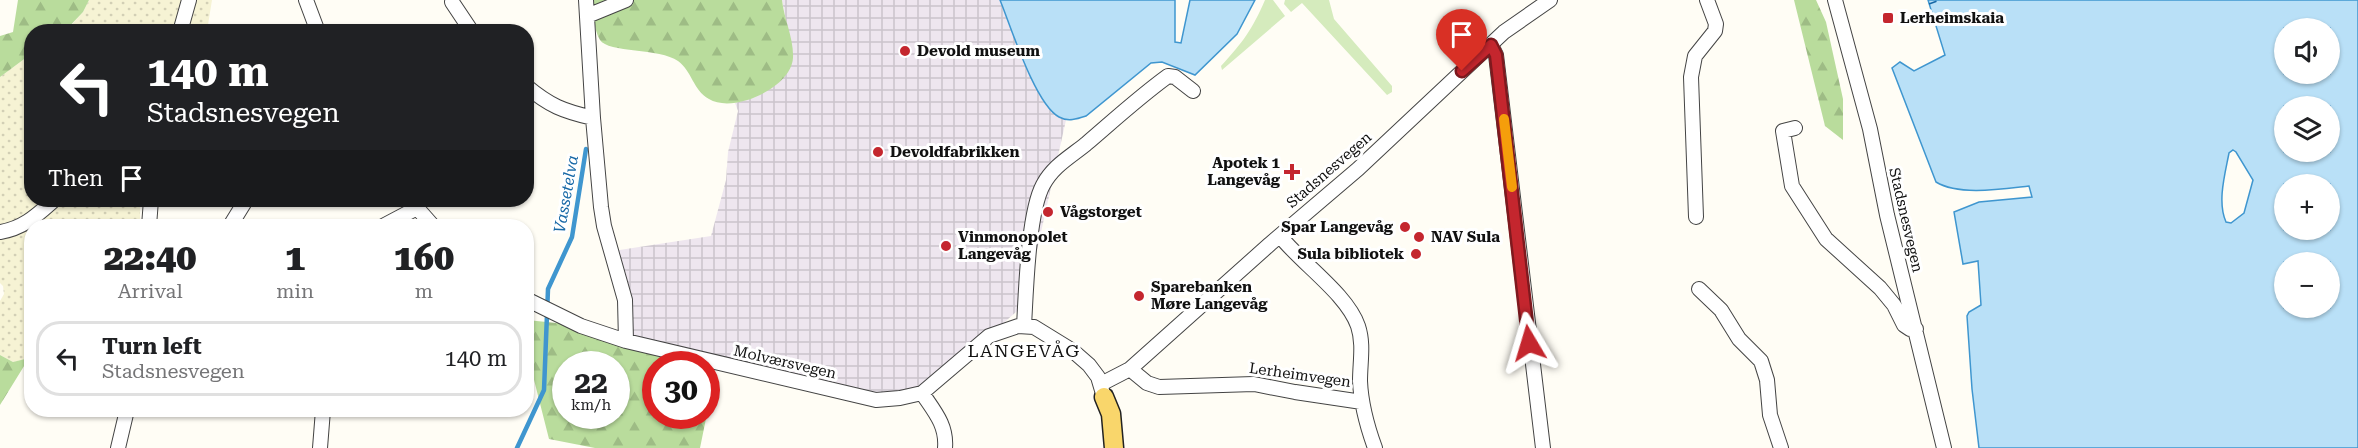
<!DOCTYPE html>
<html lang="en">
<head>
<meta charset="utf-8">
<style>
	:root { --surface:#fff; --page:#f6f6f6; --text:#202124; --muted:#757577; --line:#e0e0e0 }
	body { margin:0; font-family:"Roboto Serif",serif; background:var(--page); color:var(--text); height:100vh; display:flex; flex-direction:column; font-size:22px; white-space:nowrap }
	* { box-sizing:border-box; margin:0 }
	p { font-size:20px; color:var(--muted) }
	.icon { flex:none; width:33px; height:33px; fill:none; stroke:currentColor; stroke-width:2; stroke-linecap:round; stroke-linejoin:round }
	.map { position:relative; flex:1; overflow:hidden }
	.side { position:absolute; left:24px; top:219px; width:510px; height:198px; display:flex; flex-direction:column; background:var(--surface); border-radius:24px; box-shadow:0 2px 4px #0004 }
	.side>* { flex:none }
	.hud { position:absolute; left:24px; top:24px; width:510px; height:183px; border-radius:24px; box-shadow:0 2px 4px #0004; background:#202124; color:#fff; overflow:hidden }
	.buttons { position:absolute; left:2274px; top:18px; display:grid; gap:12px }
	.buttons a { display:grid; place-items:center; width:66px; height:66px; border-radius:50%; background:var(--surface); box-shadow:0 2px 4px #0004; font-size:30px }
	.speed { position:absolute; left:552px; top:351px; display:flex; gap:12px; font-size:30px; font-weight:700; text-align:center }
	.speed>* { display:grid; place-content:center; width:78px; height:78px; border-radius:50%; background:var(--surface); box-shadow:0 2px 4px #0004; line-height:1 }
	.speed small { font-size:15px; font-weight:400 }
	.speed .limit { border:9px solid #d22; background:#fff; color:#111 }
	.pin { position:absolute; display:grid; place-items:center; width:51px; height:51px; color:#fff; margin:-62px -26px; border-radius:50% 50% 50% 0; rotate:-45deg; box-shadow:0 0 6px #0007 }
	.pin .icon { rotate:45deg }
	.me { position:absolute; width:66px; margin:-33px; rotate:353deg; stroke-linejoin:round; filter:drop-shadow(0 0 4px #0008) }
	.turn { display:flex; align-items:center; gap:21px; height:126px; padding:0 24px; font-size:27px }
	.turn .icon { width:78px; height:78px; stroke-width:2.5 }
	.turn b { display:block; font-size:42px; line-height:51px }
	.then { display:flex; align-items:center; height:57px; padding:0 24px; background:#0003; gap:12px; font-size:22px }
	.eta { display:flex; justify-content:space-evenly; align-items:center; height:102px; text-align:center }
	.eta b { font-size:36px; font-weight:800; line-height:42px }
	ul { padding:0; list-style:none }
	li { display:flex; align-items:center; gap:18px; height:75px; margin:0 12px 9px; padding:0 12px; border:3px solid var(--line); border-radius:24px }
	li div { flex:1 }
	li b { display:block; font-size:22px }
	li em { font-style:normal }
	.map>svg:first-child { display:block }
	.industrial { fill:url(#industrial-grid) }
	.farmland { fill:url(#farmland-dots) }
	.grass { fill:#d5ebbd }
	.forest { fill:url(#forest-firs); fill-rule:evenodd }
	.water { fill:#b9e0f7; stroke:#3f96cf; stroke-width:1.5; fill-rule:evenodd }
	.lines { fill:none; stroke-linecap:round; stroke-linejoin:round }
	.stream { stroke:#3f96cf; stroke-width:4.5 }
	.ferry { stroke:#1768a6; stroke-width:1.5; stroke-dasharray:8 6; stroke-linecap:butt }
	.minor-casing { stroke:#444; stroke-width:16 }
	.major-casing { stroke:#222; stroke-width:21 }
	.minor { stroke:#fff; stroke-width:14 }
	.major { stroke:#f9d66b; stroke-width:18 }
	.route-casing { stroke:#7f191e; stroke-width:15 }
	.route { stroke:#c4262e; stroke-width:10 }
	.slow { stroke:#f59e0b; stroke-width:10 }
	.poi-dot { fill:#c4262e; stroke:#fff; stroke-width:2 }
	.labels { text-anchor:middle; dominant-baseline:central; stroke-width:6; stroke-linejoin:round; paint-order:stroke }
	.poi-label { font-size:15px; font-weight:bold; fill:#111; stroke:#fff; text-anchor:start }
	.street-label { font-size:15px; fill:#111; stroke:#fff }
	.water-label { font-size:16px; font-style:italic; fill:#1768a6; stroke:#fff }
	.quarter-label { font-size:18px; letter-spacing:1.5px; fill:#111; stroke:#fff }
</style>
</head>
<body>
<div class="map">
<svg width="2358" height="448" viewBox="0 0 2358 448">
	<defs>
		<pattern id="industrial-grid" width="8" height="8" patternUnits="userSpaceOnUse" patternTransform="scale(1.5)"><rect width="8" height="8" fill="#eee6ef"/><path d="M0 4h8M4 0v8" fill="none" stroke="#cbc4cc"/></pattern>
		<pattern id="farmland-dots" width="8" height="8" patternUnits="userSpaceOnUse" patternTransform="scale(1.5)"><rect width="8" height="8" fill="#f6f3d4"/><path d="M2 2h.1M6 6h.1" fill="none" stroke="#d2cfb5" stroke-width="1.8" stroke-linecap="round"/></pattern>
		<pattern id="forest-firs" width="22" height="20" patternUnits="userSpaceOnUse" patternTransform="scale(1.5)"><rect width="22" height="20" fill="#b9dc9c"/><path d="M5 1l3.5 6h-7zM16 11l3.5 6h-7z" fill="#9ebc85"/></pattern>
	</defs>
	<rect width="100%" height="100%" fill="#fffdf5"/>
	<path class="industrial" d="M782,0H1000L1040,96L1059,117L1066,120L1025,304L923,394L871,400L628,338L613,251L711,236L726,180L728,152L738,111L735,103L755,97L793,59Z"/>
	<path class="farmland" d="M89,0H212L207,31L65,32L83,12Z
		M31,54L32,200H140V218L139,226H32L31,358L13,362L0,355V301L4,294L3,286L0,283V77Z"/>
	<path class="grass" d="M1265,0H1273L1285,16L1222,70L1221,66C1243,42 1252,30 1265,0Z
		M1285,0H1329L1334,19L1392,86V92L1387,95L1302,3L1291,12L1284,4Z"/>
	<path class="forest" d="M18,0H89L83,12L65,31L32,32L31,54L0,77V36L13,32Z
		M591,0H782C784,19 794,39 793,58C791,88 733,114 709,99C693,90 692,71 678,61C660,48 608,53 600,40C594,30 593,12 591,0Z
		M1794,0H1816L1826,22L1843,99V140L1825,126Z
		M527,320L595,327L674,352L677,364H656V416H706L707,398L710,399L700,448H595L549,439L530,364L527,361ZM566,364H616V416H566Z
		M0,355L13,362L29,358L0,405Z"/>
	<path class="water" d="M1000,0H1175V42L1181,43L1190,0H1255L1237,34L1195,75L1162,62L1151,63L1086,116C1077,119 1068,122 1059,117C1035,104 1011,27 1000,0Z
		M1928,0H2358V448H1979L1972,389L1967,316L1969,312L1981,305L1978,261L1963,264L1954,212L1979,202L2032,197L2029,186C2002,189 1959,196 1936,182L1892,68L1900,62L1914,71L1945,55ZM2284,28H2330V74H2284ZM2284,106H2330V152H2284ZM2233,150L2236,152L2253,180L2244,213L2231,223L2226,222C2217,202 2225,174 2229,153ZM2284,184H2330V230H2284ZM2284,262H2330V308H2284Z"/>
	<g class="lines">
		<path class="stream" d="M517,448L544,390L548,289L572,237L586,149"/>
		<path class="ferry" d="M1929,4L1940,0"/>
		<g class="minor-casing">
			<path id="minor" d="M306,0L318,32
				M586,0L593,118L601,207L604,226L625,300L626,341
				M1835,0L1870,129L1887,215L1944,448
				M452,2L472,32
				M587,16L626,0
				M180,32L189,0
				M1491,45L1496,55L1543,448
				M526,86C550,106 563,111 593,118
				M1795,128L1783,131L1792,186L1826,239L1880,288L1894,305L1904,325L1910,329H1916
				M410,200L433,226
				M1696,217L1691,77L1695,56L1715,31L1716,24L1707,0
				M149,226L151,200
				M230,226L246,200
				M383,226L417,208
				M0,232C24,228 37,215 54,200
				M1280,236C1301,263 1347,294 1358,326C1364,344 1360,362 1360,381C1361,404 1367,426 1375,448
				M1699,289L1721,310L1739,339L1761,361L1767,380L1770,415L1781,448
				M526,299L581,326L626,341L876,400L900,398L922,393L989,336L1018,326L1034,327L1073,351L1089,365L1098,377L1104,397
				M1024,326C1026,292 1028,213 1043,185C1053,166 1070,157 1086,144C1113,121 1139,97 1168,76L1175,77L1193,91
				M1130,369L1147,383L1159,387L1254,384L1295,392L1362,402
				M1101,384L1130,369L1270,244L1358,169L1504,32L1550,0
				M922,393C934,411 947,425 945,448
				M118,448L127,410
				M320,448L323,410"/>
		</g>
		<g class="major-casing">
			<path id="major" d="M1104,397L1111,414L1114,448"/>
		</g>
		<use href="#minor" class="minor"/>
		<use href="#major" class="major"/>
	</g>
	<g class="lines">
		<g class="route-casing">
			<path id="route" d="M1462,71L1491,45L1496,55L1529,343"/>
		</g>
		<use href="#route" class="route"/>
		<path class="slow" d="M1504,119L1512,187"/>
	</g>
	<g class="poi-dot">
		<rect x="1882" y="12" width="12" height="12" rx="3"/>
		<circle cx="905" cy="51" r="6"/>
		<circle cx="878" cy="152" r="6"/>
		<path d="M1289 163h6v6h6v6h-6v6h-6v-6h-6v-6h6z"/>
		<circle cx="1048" cy="212" r="6"/>
		<circle cx="1405" cy="227" r="6"/>
		<circle cx="1419" cy="237" r="6"/>
		<circle cx="946" cy="246" r="6"/>
		<circle cx="1416" cy="254" r="6"/>
		<circle cx="1139" cy="296" r="6"/>
	</g>
	<g class="labels">
		<g class="poi-label">
			<text x="1900" y="18">Lerheimskaia</text>
			<text x="917" y="51">Devold museum</text>
			<text x="890" y="152">Devoldfabrikken</text>
			<text x="1280" y="163" text-anchor="end">Apotek 1<tspan x="1280" dy="17">Langevåg</tspan></text>
			<text x="1060" y="212">Vågstorget</text>
			<text x="1393" y="227" text-anchor="end">Spar Langevåg</text>
			<text x="958" y="237">Vinmonopolet<tspan x="958" dy="17">Langevåg</tspan></text>
			<text x="1431" y="237">NAV Sula</text>
			<text x="1404" y="254" text-anchor="end">Sula bibliotek</text>
			<text x="1151" y="287">Sparebanken<tspan x="1151" dy="17">Møre Langevåg</tspan></text>
		</g>
		<g class="street-label">
			<text transform="translate(1329 170) rotate(-41)">Stadsnesvegen</text>
			<text transform="translate(1906 220) rotate(77)">Stadsnesvegen</text>
			<text transform="translate(785 362) rotate(13)">Molværsvegen</text>
			<text transform="translate(1300 375) rotate(8)">Lerheimvegen</text>
		</g>
		<g class="water-label">
			<text transform="translate(566 194) rotate(-80)">Vassetelva</text>
		</g>
		<g class="quarter-label">
			<text x="1024" y="350">LANGEVÅG</text>
		</g>
	</g>
</svg>
<div class="buttons">
<a><svg class="icon" aria-label="sound" viewBox="0 0 24 24"><path d="M4 9h4l5-4v14l-5-4H4zM17 9q2 3 0 6"/></svg></a>
<a><svg class="icon" aria-label="layers" viewBox="0 0 24 24"><path d="M12 4l9 5-9 5-9-5zM3 14l9 5 9-5"/></svg></a>
<a>+</a>
<a>−</a>
</div>
<div class="speed"><div>22<small>km/h</small></div><div class="limit">30</div></div>
<div class="pin" style="left:1462px;top:71px;background:#d93025"><svg class="icon" aria-label="arrive" viewBox="0 0 24 24"><path d="M6 21V4h12l-3 4 3 4H6"/></svg></div>
<svg class="me" style="left:1529px;top:343px" viewBox="-20 -20 40 40"><path d="M0-17L14 15 0 8-14 15z" fill="#c4262e" stroke="#fff" stroke-width="4"/></svg>
<div class="hud">
<div class="turn"><svg class="icon" aria-label="left" viewBox="0 0 24 24"><path d="M17 20v-9H6M10 6l-5 5 5 5"/></svg><div><b>140 m</b>Stadsnesvegen</div></div>
<div class="then">Then<svg class="icon" aria-label="arrive" viewBox="0 0 24 24"><path d="M6 21V4h12l-3 4 3 4H6"/></svg></div>
</div>
<section class="side">
<div class="eta">
<div><b>22:40</b><p>Arrival</p></div>
<div><b>1</b><p>min</p></div>
<div><b>160</b><p>m</p></div>
</div>
<ul>
<li><svg class="icon" aria-label="left" viewBox="0 0 24 24"><path d="M17 20v-9H6M10 6l-5 5 5 5"/></svg><div><b>Turn left</b><p>Stadsnesvegen</p></div><em>140 m</em></li>
</ul>
</section>
</div>
</body>
</html>
